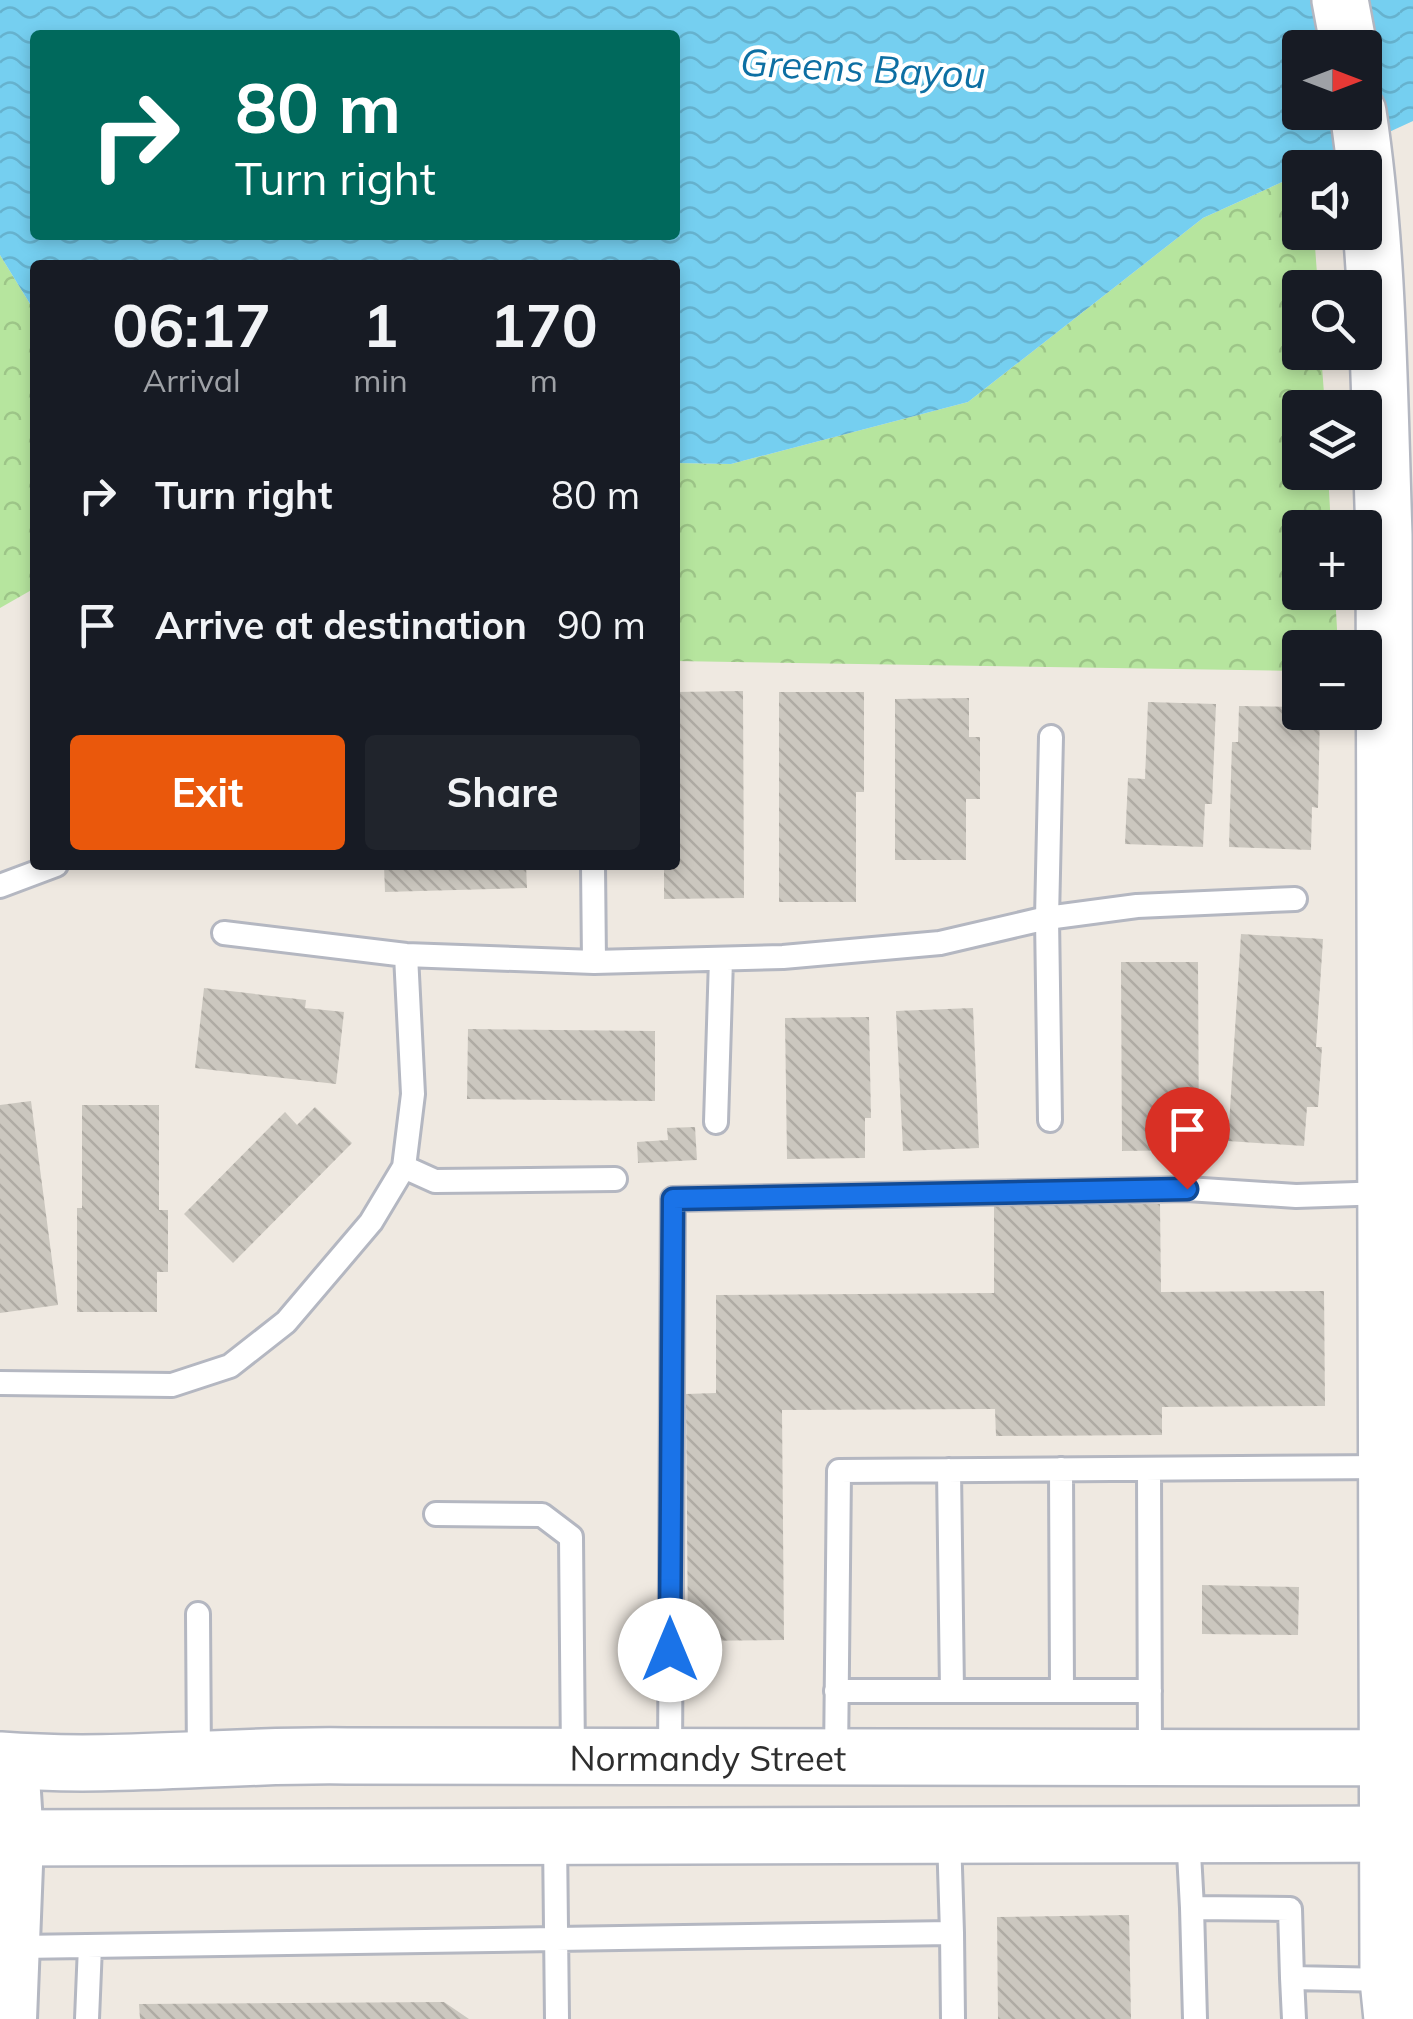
<!DOCTYPE html>
<html lang="en">
<head>
<meta charset="utf-8">
<style>
	:root { --surface:#171b24; --page:#20242c; --text:#f1f3f6; --muted:#9ea1a6; --accent:#ea580c }
	body { margin:0; font-family:Mulish,sans-serif; background:var(--page); color:var(--text); height:100vh; display:flex; flex-direction:column; font-size:38px; white-space:nowrap }
	* { box-sizing:border-box; margin:0 }
	p { font-size:32px; color:var(--muted) }
	.icon { flex:none; width:55px; height:55px; fill:none; stroke:currentColor; stroke-width:2; stroke-linecap:round; stroke-linejoin:round }
	.map { position:relative; flex:1; overflow:hidden }
	.panel { position:absolute; left:30px; top:260px; width:650px; height:610px; display:flex; flex-direction:column; background:var(--surface); border-radius:10px; box-shadow:0 5px 15px #0003 }
	.panel>* { flex:none }
	.guide { position:absolute; left:30px; top:30px; width:650px; height:210px; border-radius:10px; box-shadow:0 5px 15px #0003; background:#00695c; color:#fff; overflow:hidden }
	.needle { width:65px; rotate:90deg }
	.tools { position:absolute; left:1282px; top:30px; display:grid; gap:20px }
	.tools a { display:grid; place-items:center; width:100px; height:100px; border-radius:10px; background:var(--surface); box-shadow:0 5px 15px #0003; font-size:50px }
	.pin { position:absolute; display:grid; place-items:center; width:85px; height:85px; color:#fff; margin:-102px -42px; border-radius:50% 50% 50% 0; rotate:-45deg; box-shadow:0 0 10px #0007 }
	.pin .icon { rotate:45deg }
	.me { position:absolute; width:110px; margin:-55px; rotate:0deg; stroke-linejoin:round; filter:drop-shadow(0 0 8px #0008) }
	.turn { display:flex; align-items:center; gap:35px; height:210px; padding:0 40px; font-size:45px }
	.turn .icon { width:130px; height:130px; stroke-width:2.5 }
	.turn b { display:block; font-size:70px; line-height:85px }
	.eta { display:flex; justify-content:space-evenly; align-items:center; height:170px; text-align:center }
	.eta b { font-size:60px; font-weight:700; line-height:70px }
	.button { display:flex; gap:20px; margin-top:auto; padding:20px 40px }
	.button a { flex:1; height:115px; border-radius:10px; background:var(--accent); color:#fff; font-size:40px; font-weight:700; line-height:115px; text-align:center }
	.button a+a { background:var(--page); color:var(--text) }
	ul { padding:0; list-style:none }
	li { display:flex; align-items:center; gap:30px; height:130px; padding:0 40px }
	li div { flex:1 }
	li b { display:block; font-size:38px }
	li em { font-style:normal }
	.map>svg:first-child { display:block }
	.forest { fill:url(#forest-crowns) }
	.water { fill:url(#water-waves); fill-rule:evenodd }
	.building { fill:url(#building-back-hatch) }
	.lines { fill:none; stroke-linecap:round; stroke-linejoin:round }
	.service-casing { stroke:#b4b7c1; stroke-width:28 }
	.minor-casing { stroke:#b4b7c1; stroke-width:48 }
	.secondary-casing { stroke:#b4b7c1; stroke-width:60 }
	.service { stroke:#fff; stroke-width:22 }
	.minor { stroke:#fff; stroke-width:42 }
	.secondary { stroke:#fff; stroke-width:55 }
	.route-casing { stroke:#114b97; stroke-width:25 }
	.route { stroke:#1a73e8; stroke-width:18 }
	.labels { text-anchor:middle; dominant-baseline:central; stroke-width:8; stroke-linejoin:round; paint-order:stroke }
	.street-label { font-size:35px; fill:#2e2e2e; stroke:#fff }
	.water-label { font-size:38px; font-style:italic; fill:#0d6fa3; stroke:#fff }
</style>
</head>
<body>
<div class="map">
<svg width="1413" height="2019" viewBox="0 0 1413 2019">
	<defs>
		<pattern id="forest-crowns" width="20" height="18" patternUnits="userSpaceOnUse" patternTransform="scale(2.5)"><rect width="20" height="18" fill="#b6e59e"/><path d="M2 6a3 3 0 1 1 6 0M12 15a3 3 0 1 1 6 0" fill="none" stroke="#9dc588"/></pattern>
		<pattern id="water-waves" width="16" height="10" patternUnits="userSpaceOnUse" patternTransform="scale(2.5)"><rect width="16" height="10" fill="#75cff0"/><path d="M0 5q4-4 8 0t8 0" fill="none" stroke="#66b2ce"/></pattern>
		<pattern id="building-back-hatch" width="6" height="6" patternUnits="userSpaceOnUse" patternTransform="scale(2.5)"><rect width="6" height="6" fill="#cbc7bf"/><path d="M-1 5l2 2M0 0l6 6M5-1l2 2" fill="none" stroke="#afaba4"/></pattern>
	</defs>
	<rect width="100%" height="100%" fill="#efe9e1"/>
	<path class="forest" d="M1300,174V232L1314,233L1318,287L1300,288V352L1321,353L1325,407L1300,408V472L1328,473L1331,527L1300,528V592L1335,593L1338,647L1300,648V671L675,661V463L731,464L968,402L1203,218Z
		M0,255L35,312V588L0,608Z"/>
	<path class="water" d="M0,0H1413V121L1313,167L1300,168V174L1203,218L968,402L731,464L675,463V265H35V312L0,255ZM35,35H675V235H35ZM1300,48H1365V112H1300Z"/>
	<path class="building" d="M743,691L744,898L664,899V865H675V692Z
		M779,692H864V792H856V902H779Z
		M969,698V737H980V799H966V860H895V699Z
		M1148,702L1216,704L1212,804H1205L1203,847L1125,844L1128,778L1145,779Z
		M1239,706L1300,707V712H1320L1318,808L1312,807L1311,850L1229,847L1232,742H1238Z
		M384,865H526L527,888L385,892Z
		M1241,934L1323,939L1316,1047H1322L1318,1107H1307L1304,1146L1228,1141Z
		M1121,962H1198L1199,1150L1122,1151Z
		M204,988L306,1000L305,1008L344,1012L336,1084L195,1068Z
		M973,1008L979,1148L903,1151L896,1011Z
		M869,1017L871,1118H865V1158L787,1159L785,1018Z
		M468,1029L655,1031V1101L467,1099Z
		M31,1101L58,1305L0,1313V1105Z
		M82,1105H159V1210H168V1272H157V1312H77V1208H82Z
		M315,1107L352,1143L233,1263L184,1214L285,1112L297,1125Z
		M695,1127L697,1160L638,1163L637,1142L668,1140L667,1128Z
		M1160,1204L1161,1292L1324,1291L1325,1406L1162,1407V1435L996,1436L995,1409L782,1410L784,1640L688,1641L686,1394L716,1393V1295L994,1293V1205Z
		M1202,1585L1299,1587L1298,1635L1202,1634Z
		M1129,1915L1131,2019H998L997,1917Z
		M444,2002L469,2019H140L139,2004Z"/>
	<g class="lines">
		<g class="service-casing">
			<path id="service" d="M593,865L594,962
				M0,886L56,865
				M224,933L406,955L594,962L783,957L940,943L1047,918L1137,906L1295,899
				M1050,1120L1047,918L1051,737
				M716,1122L721,959
				M404,1167L435,1181L615,1179
				M0,1383L172,1385L230,1366L286,1322L371,1222L404,1167L413,1094L406,955
				M1061,1469L1062,1691
				M1149,1469L1150,1756
				M949,1470L952,1691
				M436,1514L542,1515L571,1537L573,1758
				M198,1614L199,1762
				M836,1691H1150
				M670,1759L673,1199L1187,1189L1296,1196L1387,1193
				M836,1759L839,1471L1387,1467
				M1188,1835L1192,1908
				M949,1836L952,1933
				M555,1838L557,2019
				M19,1947L952,1933L953,2019
				M87,2019L90,1946
				M1195,2019L1192,1908L1290,1909L1292,1978
				M1294,2019L1292,1978L1388,1980"/>
		</g>
		<g class="minor-casing">
			<path id="minor" d="M15,2019L22,1840L17,1761"/>
		</g>
		<g class="secondary-casing">
			<g id="secondary">
				<path d="M1340,0L1349,48"/>
				<path d="M1358,112C1379,252 1379,394 1384,535L1388,1980L1392,2019"/>
				<path id="s1" d="M0,1760C116,1769 232,1754 347,1756C703,1760 1058,1756 1413,1758"/>
				<path d="M0,1838L1413,1834"/>
			</g>
		</g>
		<use href="#service" class="service"/>
		<use href="#minor" class="minor"/>
		<use href="#secondary" class="secondary"/>
	</g>
	<g class="lines">
		<g class="route-casing">
			<path id="route" d="M670,1650L673,1199L1187,1189"/>
		</g>
		<use href="#route" class="route"/>
	</g>
	<g class="labels">
		<g class="street-label">
			<text stroke="none"><textPath href="#s1" startOffset="708">Normandy Street</textPath></text>
		</g>
		<g class="water-label">
			<text transform="translate(863 68) rotate(3)">Greens Bayou</text>
		</g>
	</g>
</svg>
<div class="tools">
<a><svg class="needle" viewBox="-14 -14 28 28"><path d="M0-13l5 13h-10z" fill="#e53935"/><path d="M0 13l5-13h-10z" fill="#9ea1a6"/></svg></a>
<a><svg class="icon" aria-label="sound" viewBox="0 0 24 24"><path d="M4 9h4l5-4v14l-5-4H4zM17 9q2 3 0 6"/></svg></a>
<a><svg class="icon" aria-label="search" viewBox="0 0 24 24"><circle cx="10" cy="10" r="6"/><path d="M15 15l6 6"/></svg></a>
<a><svg class="icon" aria-label="layers" viewBox="0 0 24 24"><path d="M12 4l9 5-9 5-9-5zM3 14l9 5 9-5"/></svg></a>
<a>+</a>
<a>−</a>
</div>
<div class="pin" style="left:1187px;top:1189px;background:#d93025"><svg class="icon" aria-label="arrive" viewBox="0 0 24 24"><path d="M6 21V4h12l-3 4 3 4H6"/></svg></div>
<svg class="me" style="left:670px;top:1650px" viewBox="-20 -20 40 40"><circle r="19" fill="#fff"/><path d="M0-13L10 11 0 6-10 11z" fill="#1a73e8"/></svg>
<div class="guide">
<div class="turn"><svg class="icon" aria-label="right" viewBox="0 0 24 24"><path d="M7 20v-9h11M14 6l5 5-5 5"/></svg><div><b>80 m</b>Turn right</div></div>
</div>
<section class="panel">
<div class="eta">
<div><b>06:17</b><p>Arrival</p></div>
<div><b>1</b><p>min</p></div>
<div><b>170</b><p>m</p></div>
</div>
<ul>
<li><svg class="icon" aria-label="right" viewBox="0 0 24 24"><path d="M7 20v-9h11M14 6l5 5-5 5"/></svg><div><b>Turn right</b></div><em>80 m</em></li>
<li><svg class="icon" aria-label="arrive" viewBox="0 0 24 24"><path d="M6 21V4h12l-3 4 3 4H6"/></svg><div><b>Arrive at destination</b></div><em>90 m</em></li>
</ul>
<div class="button"><a>Exit</a><a>Share</a></div>
</section>
</div>
</body>
</html>
